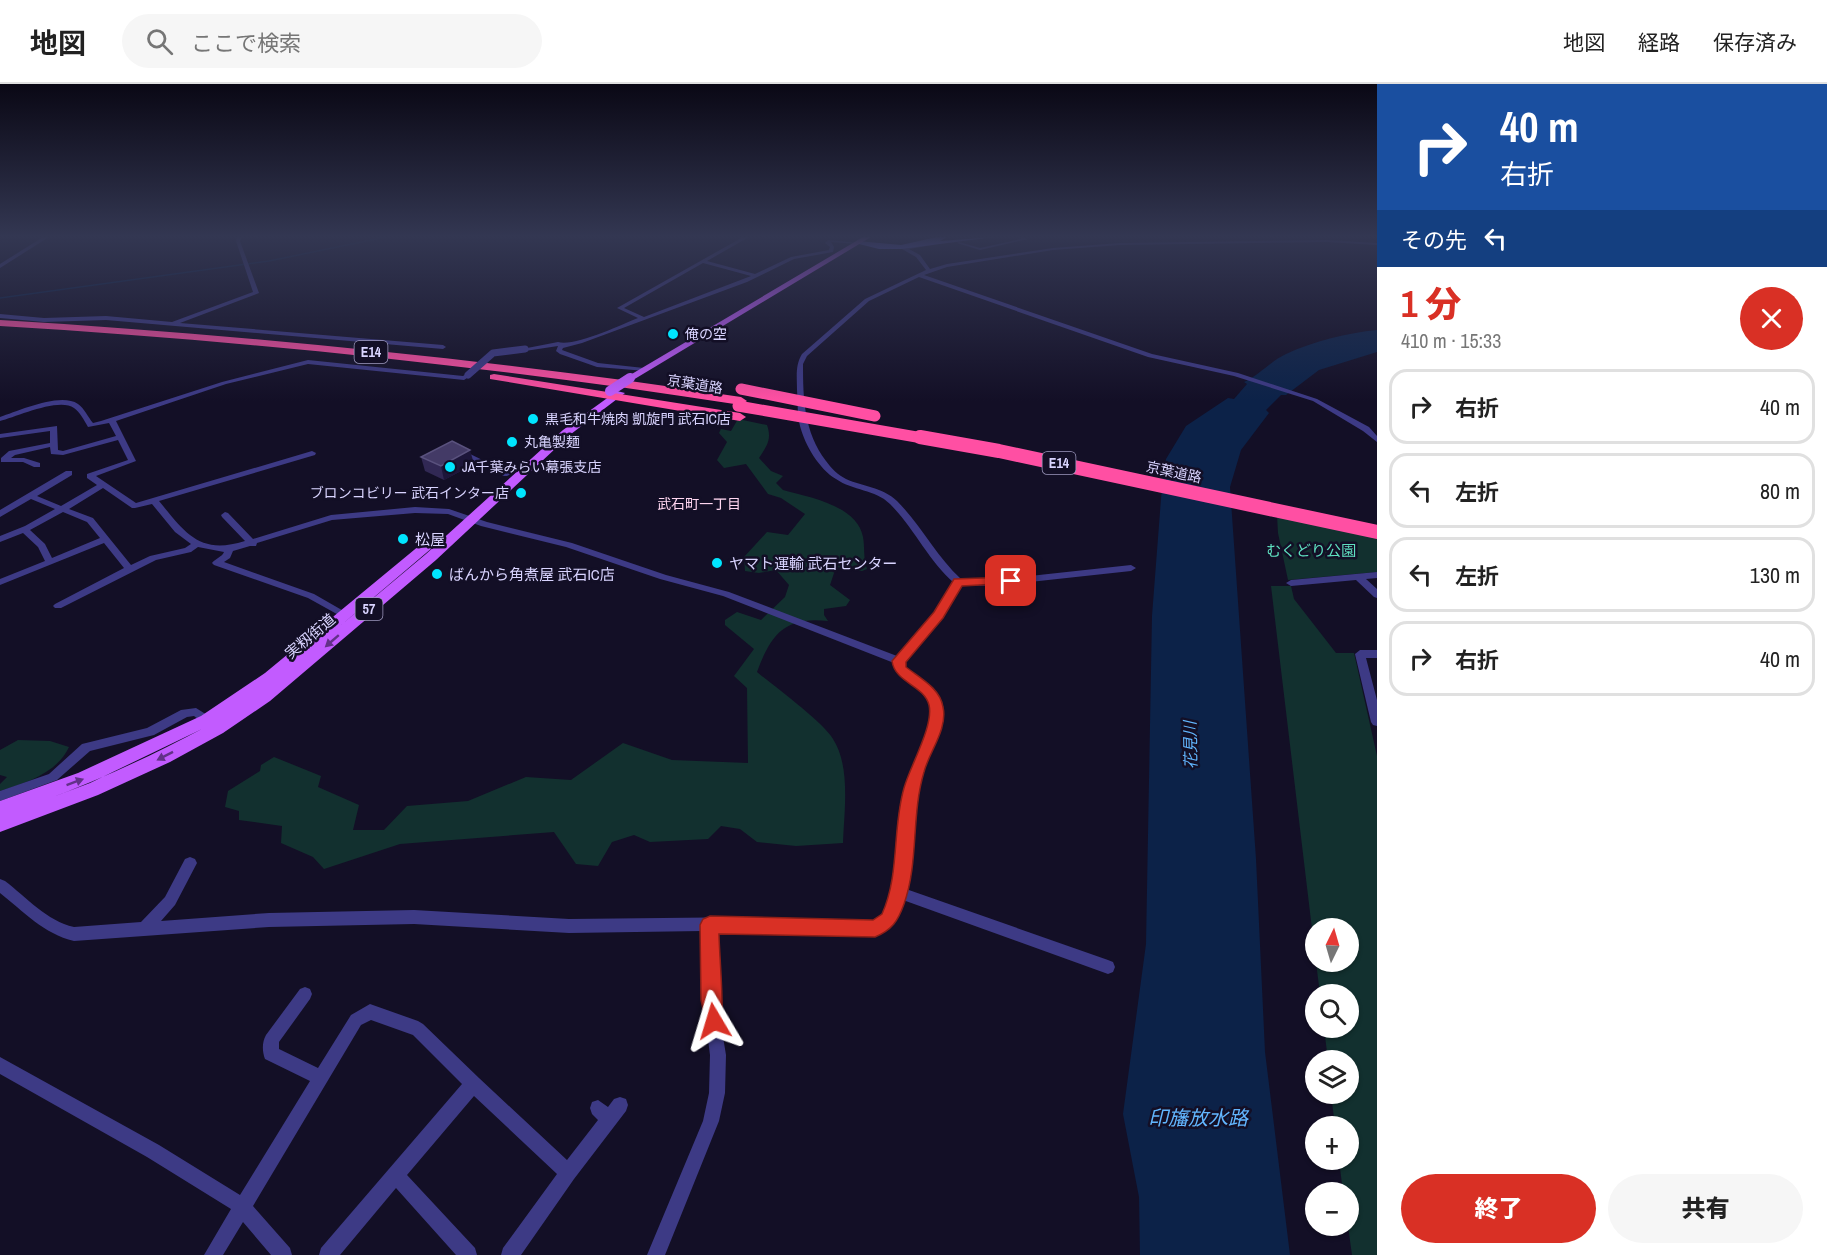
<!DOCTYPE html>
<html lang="ja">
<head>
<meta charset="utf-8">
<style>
	:root { --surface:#fff; --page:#f6f6f6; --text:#222; --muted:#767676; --line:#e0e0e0; --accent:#d93025 }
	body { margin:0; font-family:"Archivo Narrow","Noto Sans JP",sans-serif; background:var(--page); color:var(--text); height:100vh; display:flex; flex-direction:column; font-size:22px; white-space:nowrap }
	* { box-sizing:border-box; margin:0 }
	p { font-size:20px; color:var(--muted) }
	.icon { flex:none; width:33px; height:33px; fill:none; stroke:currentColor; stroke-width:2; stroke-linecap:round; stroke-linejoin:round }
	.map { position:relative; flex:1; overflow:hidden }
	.sheet { display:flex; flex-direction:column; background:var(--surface); width:450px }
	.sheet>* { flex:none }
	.guide { background:#1a4fa0; color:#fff; overflow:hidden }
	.needle { width:39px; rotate:5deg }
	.tools { position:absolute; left:1305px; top:834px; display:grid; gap:12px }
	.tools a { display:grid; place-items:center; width:54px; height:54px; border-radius:50%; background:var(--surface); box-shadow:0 2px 4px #0004; font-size:30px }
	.pin { position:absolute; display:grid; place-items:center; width:51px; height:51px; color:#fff; margin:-26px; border-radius:12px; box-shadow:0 3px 9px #0006 }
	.me { position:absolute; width:66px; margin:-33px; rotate:353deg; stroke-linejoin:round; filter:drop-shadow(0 0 4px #0008) }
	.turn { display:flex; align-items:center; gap:21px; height:126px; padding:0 24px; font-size:27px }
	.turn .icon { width:78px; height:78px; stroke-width:2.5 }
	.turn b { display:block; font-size:42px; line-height:51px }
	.then { display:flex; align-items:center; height:57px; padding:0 24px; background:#0003; gap:12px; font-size:22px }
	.round { display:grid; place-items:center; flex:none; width:63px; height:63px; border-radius:32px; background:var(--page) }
	.overview { display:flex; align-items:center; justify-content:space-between; height:102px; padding:0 24px }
	h1 { font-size:36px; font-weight:800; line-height:45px; color:var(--accent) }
	.button { display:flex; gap:12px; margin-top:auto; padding:12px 24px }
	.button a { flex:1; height:69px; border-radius:36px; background:var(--accent); color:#fff; font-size:24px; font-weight:800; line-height:69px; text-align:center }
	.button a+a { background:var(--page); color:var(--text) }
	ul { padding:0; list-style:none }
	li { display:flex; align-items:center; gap:18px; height:75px; margin:0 12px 9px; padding:0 12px; border:3px solid var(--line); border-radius:18px }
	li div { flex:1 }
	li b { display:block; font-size:22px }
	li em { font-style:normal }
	header { display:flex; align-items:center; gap:36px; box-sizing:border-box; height:84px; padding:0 30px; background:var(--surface); border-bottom:2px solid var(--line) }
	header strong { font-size:28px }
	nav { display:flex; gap:33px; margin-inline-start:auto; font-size:21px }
	.search { width:420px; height:54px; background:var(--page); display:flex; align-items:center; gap:15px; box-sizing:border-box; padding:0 21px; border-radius:33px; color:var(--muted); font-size:22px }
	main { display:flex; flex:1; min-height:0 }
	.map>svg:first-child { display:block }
	.green { fill:#12302f }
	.water { fill:#0c2248 }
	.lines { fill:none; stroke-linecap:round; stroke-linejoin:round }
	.stream { stroke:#0c2248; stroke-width:1.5 }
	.street { fill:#3d3a85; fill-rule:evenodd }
	.secondary { fill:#6f6bff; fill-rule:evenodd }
	.primary { fill:#c25bff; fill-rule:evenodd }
	.highway { fill:#ff4fa3; fill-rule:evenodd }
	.street-bridge { stroke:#3d3a85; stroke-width:7 }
	.primary-bridge { stroke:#c25bff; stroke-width:10 }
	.highway-bridge-far1 { stroke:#ff4fa3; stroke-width:11 }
	.highway-bridge { stroke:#ff4fa3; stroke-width:14 }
	.wall { fill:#312854 }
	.shaded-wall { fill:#1d163a }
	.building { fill:#433a66; stroke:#5a527e; stroke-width:1.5 }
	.oneway { fill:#623188 }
	.route { fill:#d93025; stroke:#8d1f18; stroke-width:1.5 }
	.poi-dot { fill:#00e5ff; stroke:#130f26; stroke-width:2 }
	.labels { text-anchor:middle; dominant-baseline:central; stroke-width:5; stroke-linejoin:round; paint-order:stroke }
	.far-poi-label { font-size:14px; fill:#d9d4ff; stroke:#130f26; text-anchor:start }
	.shield { fill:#130f26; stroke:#9e99be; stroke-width:1.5 }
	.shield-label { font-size:14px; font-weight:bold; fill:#d9d4ff }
	.far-street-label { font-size:14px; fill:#d9d4ff; stroke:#130f26 }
	.far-neighbourhood-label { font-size:14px; fill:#ffd6f0; stroke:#130f26 }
	.poi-label { font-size:15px; fill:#d9d4ff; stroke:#130f26; text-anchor:start }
	.park-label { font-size:15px; fill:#5fe0c0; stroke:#130f26 }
	.street-label { font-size:15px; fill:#d9d4ff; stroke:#130f26 }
	.water-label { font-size:16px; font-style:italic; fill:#62b6ff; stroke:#130f26 }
	.near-water-label { font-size:20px; font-style:italic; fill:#62b6ff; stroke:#130f26 }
</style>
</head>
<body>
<header>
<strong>地図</strong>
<div class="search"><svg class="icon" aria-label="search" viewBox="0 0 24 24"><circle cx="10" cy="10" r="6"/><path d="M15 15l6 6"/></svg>ここで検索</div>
<nav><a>地図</a><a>経路</a><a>保存済み</a></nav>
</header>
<main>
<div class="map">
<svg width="1377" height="1171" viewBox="0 0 1377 1171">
	<rect width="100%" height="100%" fill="#130f26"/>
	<path class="green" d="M738,335L767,341C772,355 767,362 759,374L771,387L783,392L776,399L783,406C808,413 857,421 863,453C865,464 863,474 867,485L862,487L836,483L830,501L850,516L846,522L824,525V531L828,537C785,532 771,550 757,588C775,603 823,638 833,655C851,683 844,728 843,759L796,762L757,758L740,745L721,742L708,755L650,758L634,751L612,758L598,782L576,780L554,748L400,760L324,785L313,773L281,759L282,742L239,736V727L225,723L228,707L260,687L261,681L274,673L321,692L318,703L359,721L353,746H384L407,722L468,717L526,693L571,696L623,659L672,676L748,679L747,604L734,592L754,565L725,541V536L737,528L761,536L785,513L789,501L776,486L759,489L745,487L744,473L767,448L788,451L805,430L781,414L768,410L746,380L724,384L717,376L727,358L719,349L721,345L731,347Z
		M1277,431L1377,453V488L1288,496L1278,449Z
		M1271,502H1291L1294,515L1336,569H1354L1377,672V1171H1352L1348,1142V1108H1343L1339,1076H1348V1042H1335L1331,1010H1348V976H1328L1324,944H1348V910H1320L1316,878H1348V844H1316L1315,870Z
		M18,656L50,657L69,663C57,689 26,699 0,707V700L7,693L0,691V666Z"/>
	<path class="water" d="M1377,246V268L1319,286L1286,311H1281L1266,326L1269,329L1241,366L1230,403L1256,775L1265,968L1290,1171H1140L1139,1113L1123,1030L1146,860L1152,532L1163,389L1166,375L1186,342L1228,314L1234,315L1247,300L1244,298C1259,291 1271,277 1286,270C1314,257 1347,249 1377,246Z"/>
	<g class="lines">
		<path class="stream" d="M0,214L269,177L386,153"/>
		<path class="street" d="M43,153H49L0,184V180Z
			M237,153H242L240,157L259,209L180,239L443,261L446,263L443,265L106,236L44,238L0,234V230L44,234L106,232L172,238L253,208L236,157Z
			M743,153H749L707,177L755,190L791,173L829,166L830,163L825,159L828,156L860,159L858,160L831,158L834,163L833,168L794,175L747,198L582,259L563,264L562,266L598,279L644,284L647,286L646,287L597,283L560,270L556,267L558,262L525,267L522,265L558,258C574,263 621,241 638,234L617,224ZM703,179L751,192L644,233L624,224Z
			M1020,153L1028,155L980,166L957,159L959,158L980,164L1021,155Z
			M1327,156L1377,159V161L1327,158L1120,161L1053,166L947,183L924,191L1152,270L1238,289L1317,315L1369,343L1377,352V358L1363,347L1313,317L1234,292L1148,273L919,193L869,217L807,272L803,280C803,315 804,348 826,377C831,384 838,391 846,395C864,403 882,403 897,417C921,441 936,472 961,495L993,496L1131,481L1136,484L1131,487L993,502L962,501L942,533L904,578L905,584C917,595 935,603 940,619C949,645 924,679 917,703C908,736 913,771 906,805L1108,876L1113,878L1115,883L1113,888L1108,890L903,816L892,839L875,851L756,847H716L717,916L726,971L725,1009L719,1037L665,1171H647L703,1037L709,1009L710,971L703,916L702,847L569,849L414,840L269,843L74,857C44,850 23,827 0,809V795L5,797C26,813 47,837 74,843L141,838L165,813L185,775L190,773L195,775L197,779L175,821L161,837L269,829L414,826L569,835L756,833L874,837C907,814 895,739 905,702C913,676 933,652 930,624C928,602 896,600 894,579L723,512L660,495L566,463L481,442L448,430L415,429L332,436L257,459L256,462H250L233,467L230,474L224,478L314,510L347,529L349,531L347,533L344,534L308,514L214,481L212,479C216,474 222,473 224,468L198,463L191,468L156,476L61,524H55L53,522L55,520L124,484L104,459L0,501V495L45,477L38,463L23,449L0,458V452L25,442L55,425L31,415L0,433V426L66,387H72V391L37,412L61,422L97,401L87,394V390L128,376L118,356L63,371L51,370L50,363L15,371L11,374H24L40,379V383H34L23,378H1V374L9,367L50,359V347L0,354V350L57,342L58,366L63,367L116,352L109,339L88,343C84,336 80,328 74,324C59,313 16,333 0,337V333C19,327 60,308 78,320C84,324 88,333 93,339L101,337L222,298L308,276L463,292L466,290H470V292L464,296L308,280L226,300L116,337L136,377L96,392L136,419L312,367L316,369L315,371L159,417C186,450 200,471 245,457L222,433L221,431L225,428L228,429L253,455L331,431L415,423L449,425L487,438L572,459L666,491L729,508L897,572L935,529L954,499C928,476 914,444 890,420C875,405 853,407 836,395C819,385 805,361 800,342C797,330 798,318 797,306C797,292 795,282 802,270L865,215L926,186L916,173L902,165V163L935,159L933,161L909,165L920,171L930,185L947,180L1053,164L1120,159ZM103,404L132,424H135L152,420L175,448L191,460L185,464L150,472L131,481L93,434L69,425ZM63,428L87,438L100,454L52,474L45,460L30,446Z
			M458,367H464L511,390L507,392H504L458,371Z
			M1377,488V494L1366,495L1377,505V514L1374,513L1356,496L1291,502L1286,499L1291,496Z
			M1360,566H1377V574H1366L1377,616V642L1373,641L1371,638L1355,570Z
			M196,624L215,636L217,639L215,642H207L194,632L187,633L154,651L90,667L57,696L0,717V707L49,690L82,660L147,644L181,626Z
			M305,903L310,905L312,910L310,915L279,958V965L318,984L351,931L370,920L418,937L423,940L479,994L567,1076L598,1036L592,1030L590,1024L592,1018L598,1016L608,1023L614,1015L620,1013L626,1015L628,1021L626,1027L574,1095L521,1171H501L503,1164L557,1090L474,1012L407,1091L475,1164L477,1171H456L396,1104L340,1171H319L321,1164L462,1000L413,951L371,936L361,941L253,1122L290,1164L292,1171H271L243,1138L223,1171H204L231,1125L147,1073L0,990V973L159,1061L240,1111L310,997L265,975C262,967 262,958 266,951L300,905Z"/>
		<path class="secondary" d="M937,153H947L940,157L994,153L901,165H879L855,159L858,157L901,161Z"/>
		<path class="primary" d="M863,153H871L633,296L625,294Z
			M617,307L625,309L571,350L436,476L270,617L223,649L170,678L98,711L0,748V717L78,689L201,632L265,589L437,447H445V453L340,542L426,470L563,346ZM202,645C151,672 99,696 45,716L90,699Z"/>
		<path class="highway" d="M0,236C248,251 495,276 741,313L747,317L741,321C495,283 248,257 0,242Z
			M494,290L740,329L746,333L740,337L490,295V291Z"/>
		<path class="street-bridge" d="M468,291L493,269L525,265"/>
		<path class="primary-bridge" d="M610,307L630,294"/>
		<path class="highway-bridge-far1" d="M741,305L875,332
			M738,322L928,355"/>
		<path class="highway-bridge" d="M920,353L999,367L1377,448"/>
	</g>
	<path class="wall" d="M421,373L474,380L444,396L425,387Z"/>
	<path class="shaded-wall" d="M470,366L474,380L444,396L441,382Z"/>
	<path class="building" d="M452,357L470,366L441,382L421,373Z"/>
	<defs><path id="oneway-solid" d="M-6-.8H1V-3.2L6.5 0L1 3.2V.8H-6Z" transform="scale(1.5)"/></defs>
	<g class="oneway">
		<use href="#oneway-solid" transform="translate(332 557) rotate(139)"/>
		<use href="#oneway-solid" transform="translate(165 672) rotate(153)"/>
		<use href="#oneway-solid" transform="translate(75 698) rotate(-20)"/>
	</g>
	<linearGradient id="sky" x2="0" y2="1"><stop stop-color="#0a0815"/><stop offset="0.48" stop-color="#333752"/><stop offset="1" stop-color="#333752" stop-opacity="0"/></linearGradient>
	<rect width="1377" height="317" fill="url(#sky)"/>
	<path class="route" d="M1011,493L1017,497L1015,499L962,502L943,534L906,578V583C920,594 940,604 943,623C948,645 929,668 924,688C911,731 919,778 904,820C898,837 892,846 875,853L719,850C719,866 725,935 721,944L714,947L707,944L701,916L700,841L703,835L710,832L873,836L882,830C900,790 892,745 904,704C910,682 934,642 929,621C924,601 895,599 892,577L934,528L954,495Z"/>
	<g class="poi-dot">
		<circle cx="673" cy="250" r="6"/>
		<circle cx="533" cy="335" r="6"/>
		<circle cx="512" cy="358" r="6"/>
		<circle cx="450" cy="383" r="6"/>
		<circle cx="521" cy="409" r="6"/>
		<circle cx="403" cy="455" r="6"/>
		<circle cx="717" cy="479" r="6"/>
		<circle cx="437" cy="490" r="6"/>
	</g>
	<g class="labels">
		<g class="far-poi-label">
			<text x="685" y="250">俺の空</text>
			<text x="545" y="335">黒毛和牛焼肉 凱旋門 武石IC店</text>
			<text x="524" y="358">丸亀製麺</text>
			<text x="462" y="383">JA千葉みらい幕張支店</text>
			<text x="509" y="409" text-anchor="end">ブロンコビリー 武石インター店</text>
		</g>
		<g class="shield">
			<rect x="354.5" y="257" width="33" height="22" rx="4.5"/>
			<rect x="1042.5" y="368" width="33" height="22" rx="4.5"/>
			<rect x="355.5" y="514" width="27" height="22" rx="4.5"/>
		</g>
		<g class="shield-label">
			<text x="371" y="268">E14</text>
			<text x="1059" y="379">E14</text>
			<text x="369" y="525">57</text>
		</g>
		<g class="far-street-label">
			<text transform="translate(695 300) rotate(9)">京葉道路</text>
			<text transform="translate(1174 388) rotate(12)">京葉道路</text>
		</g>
		<g class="far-neighbourhood-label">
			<text x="699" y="420">武石町一丁目</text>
		</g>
		<g class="poi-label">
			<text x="415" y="455">松屋</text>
			<text x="729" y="479">ヤマト運輸 武石センター</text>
			<text x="449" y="490">ばんから角煮屋 武石IC店</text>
		</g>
		<g class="park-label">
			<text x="1311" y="466">むくどり公園</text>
		</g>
		<g class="street-label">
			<text transform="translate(310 552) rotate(-40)">実籾街道</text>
		</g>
		<g class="water-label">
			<text transform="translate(1190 661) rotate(-91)">花見川</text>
		</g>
		<g class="near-water-label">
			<text x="1198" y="1033">印旛放水路</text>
		</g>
	</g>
</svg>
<div class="tools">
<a><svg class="needle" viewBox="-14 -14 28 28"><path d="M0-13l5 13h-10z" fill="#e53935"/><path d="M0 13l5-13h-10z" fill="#767676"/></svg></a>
<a><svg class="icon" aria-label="search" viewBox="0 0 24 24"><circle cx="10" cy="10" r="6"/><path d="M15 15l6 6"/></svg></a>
<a><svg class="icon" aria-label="layers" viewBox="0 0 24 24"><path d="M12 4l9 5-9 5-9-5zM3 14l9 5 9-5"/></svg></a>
<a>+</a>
<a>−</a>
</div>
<div class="pin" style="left:1011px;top:497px;background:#d93025"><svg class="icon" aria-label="arrive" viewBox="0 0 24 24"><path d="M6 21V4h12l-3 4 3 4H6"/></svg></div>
<svg class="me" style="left:714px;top:937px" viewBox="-20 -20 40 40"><path d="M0-17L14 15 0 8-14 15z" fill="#d93025" stroke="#fff" stroke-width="4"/></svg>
</div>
<section class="sheet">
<div class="guide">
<div class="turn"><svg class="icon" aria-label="right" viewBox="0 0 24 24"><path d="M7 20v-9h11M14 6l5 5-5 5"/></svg><div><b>40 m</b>右折</div></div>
<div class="then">その先<svg class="icon" aria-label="left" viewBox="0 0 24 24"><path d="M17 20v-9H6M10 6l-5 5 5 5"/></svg></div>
</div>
<div class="overview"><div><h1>1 分</h1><p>410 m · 15:33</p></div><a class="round" style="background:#d93025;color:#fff"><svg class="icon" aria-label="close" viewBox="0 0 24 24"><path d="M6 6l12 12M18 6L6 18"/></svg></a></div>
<ul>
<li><svg class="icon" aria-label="right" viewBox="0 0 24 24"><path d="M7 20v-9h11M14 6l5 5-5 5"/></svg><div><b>右折</b></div><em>40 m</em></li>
<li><svg class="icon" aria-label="left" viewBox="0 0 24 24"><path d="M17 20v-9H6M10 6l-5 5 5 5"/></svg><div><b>左折</b></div><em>80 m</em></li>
<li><svg class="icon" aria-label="left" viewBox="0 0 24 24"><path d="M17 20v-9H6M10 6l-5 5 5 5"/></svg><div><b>左折</b></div><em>130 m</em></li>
<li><svg class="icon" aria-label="right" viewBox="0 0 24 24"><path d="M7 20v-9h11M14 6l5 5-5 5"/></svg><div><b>右折</b></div><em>40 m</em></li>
</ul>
<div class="button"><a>終了</a><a>共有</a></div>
</section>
</main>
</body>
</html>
